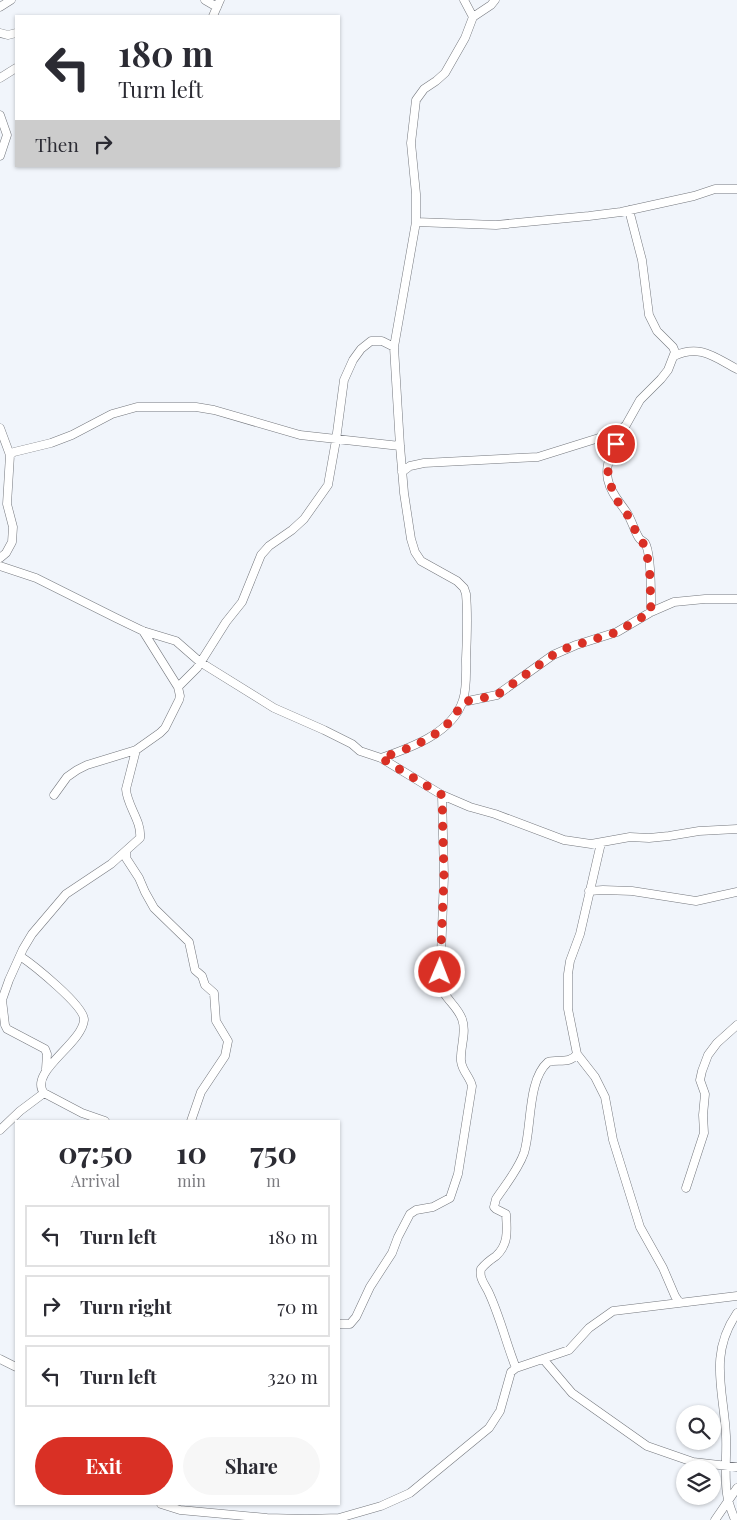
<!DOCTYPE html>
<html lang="en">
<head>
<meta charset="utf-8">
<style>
	:root { --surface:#fff; --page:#f7f7f7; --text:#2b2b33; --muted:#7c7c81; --line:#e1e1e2; --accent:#d93025 }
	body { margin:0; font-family:"Playfair Display",serif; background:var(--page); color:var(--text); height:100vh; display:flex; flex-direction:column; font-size:19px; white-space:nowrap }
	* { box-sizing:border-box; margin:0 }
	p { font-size:16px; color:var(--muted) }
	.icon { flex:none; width:28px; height:28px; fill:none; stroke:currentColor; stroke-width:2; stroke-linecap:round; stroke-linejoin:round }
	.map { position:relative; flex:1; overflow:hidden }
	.side { position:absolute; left:15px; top:1120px; width:325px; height:385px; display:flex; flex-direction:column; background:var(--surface); border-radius:0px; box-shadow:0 1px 4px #0004 }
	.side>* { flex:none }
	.top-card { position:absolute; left:15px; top:15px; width:325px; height:152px; border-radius:0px; box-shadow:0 1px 4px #0004; background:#fff; color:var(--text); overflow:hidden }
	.fabs { position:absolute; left:676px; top:1405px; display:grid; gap:10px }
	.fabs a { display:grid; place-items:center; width:45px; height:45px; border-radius:50%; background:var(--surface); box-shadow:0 1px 4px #0004; font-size:25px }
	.pin { position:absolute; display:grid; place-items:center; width:42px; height:42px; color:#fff; margin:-21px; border:2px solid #fff; border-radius:50%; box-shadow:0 1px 5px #0007 }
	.me { position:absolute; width:55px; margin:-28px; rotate:1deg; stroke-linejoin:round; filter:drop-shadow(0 0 4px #0008) }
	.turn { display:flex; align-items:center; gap:18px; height:105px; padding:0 20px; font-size:22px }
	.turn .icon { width:65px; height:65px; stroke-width:2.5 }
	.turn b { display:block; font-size:35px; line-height:42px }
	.then { display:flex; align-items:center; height:48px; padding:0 20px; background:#0003; gap:10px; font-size:19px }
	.eta { display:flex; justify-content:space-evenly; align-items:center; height:85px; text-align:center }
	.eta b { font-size:30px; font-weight:700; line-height:35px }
	.primary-button { display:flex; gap:10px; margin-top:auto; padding:10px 20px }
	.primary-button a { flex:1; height:58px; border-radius:30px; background:var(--accent); color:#fff; font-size:20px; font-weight:700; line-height:58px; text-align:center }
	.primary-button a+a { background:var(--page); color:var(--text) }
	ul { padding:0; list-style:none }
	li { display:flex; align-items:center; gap:15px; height:62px; margin:0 10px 8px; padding:0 10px; border:2px solid var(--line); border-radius:0px }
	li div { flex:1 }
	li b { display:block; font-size:19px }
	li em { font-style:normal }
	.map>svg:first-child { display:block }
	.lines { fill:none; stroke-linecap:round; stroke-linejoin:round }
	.street-casing { stroke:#74777d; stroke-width:9 }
	.street { stroke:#fff; stroke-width:8 }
	.route { stroke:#d93025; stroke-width:9; stroke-dasharray:0 16.2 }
</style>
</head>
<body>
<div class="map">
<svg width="737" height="1520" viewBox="0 0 737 1520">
	<rect width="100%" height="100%" fill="#f1f5fb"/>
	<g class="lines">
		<g class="street-casing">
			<path id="street" d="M205,0L217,7
				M464,0L473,17
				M0,7L11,0
				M213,16L220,0
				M0,33L8,35L16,33
				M0,78L16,68
				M0,115L7,135L0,156
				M416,222L496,225L589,216L621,212L694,196L715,189H737
				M674,356C700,344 714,357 737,369
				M0,428L10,455
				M618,432C621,446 603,457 608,480C611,494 620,502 627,513C632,521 634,530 639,538C640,540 643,541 645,543C652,554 651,598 651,612
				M402,472L410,466L424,463L538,457L618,432L626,425L640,400L661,379L668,370L675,352L673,347L657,331L649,315L642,260L629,210
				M0,558L6,553L12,542L13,527L7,504L10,455L14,452L51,443L72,435L112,414L137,407H196L214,410L300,435L400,446
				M0,566L36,578L116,618L143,631L176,641L200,662L274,708L324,730L352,744L360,751L381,758L442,795L470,807L495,814L564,840L591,844L630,837L649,838L669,836L699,831L737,829
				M178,687L197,668L226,622L242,602L261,555L269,546L292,530L304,519L328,485L336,440L344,380L353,360L361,349L371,341H382L394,347
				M463,702L497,695L553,655L576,645L617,632L651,612L674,602L705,599H737
				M381,758C410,748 453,733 463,700C467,688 466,672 466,659C467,637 468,615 466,594L464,588L457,581L421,561L415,552L411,539L404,493L400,446L394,347L416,222V194L411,143L416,100L424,89L436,81L445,73L465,38L473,17L491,5L495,0
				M54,795L67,777L77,770L87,765L136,750L160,733L165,728L179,700L180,696L178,687L143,631
				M601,843L580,934L570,961L568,974V1009L577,1054L595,1077L605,1097L613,1140L640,1227L663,1268L675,1296L679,1302
				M126,852V858L139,878L145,892L154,908L189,942L195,970L202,976L205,985L214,993L216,1021L228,1041L225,1056L201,1092L191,1121
				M589,891L603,890L632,891L696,901L737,892
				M20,956C32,964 85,1006 84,1020C82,1044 28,1072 44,1093L82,1113L105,1121
				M0,998L2,1000L5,1025L7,1029L45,1049L47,1054L46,1069
				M2,1000L9,980L23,949L32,934L66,894L111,864L140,838C142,821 127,806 126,789L136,750
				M0,1130L20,1111L44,1093
				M686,1188L704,1133L703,1115L705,1094L700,1080L702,1071L708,1055L717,1043L737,1025
				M339,1324H350L356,1317L370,1287L392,1253L398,1237L410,1214L416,1210L433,1207L450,1198L458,1174L472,1086C470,1077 462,1071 461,1061C460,1047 467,1032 462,1019C457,1005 443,998 440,983L444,876L442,795
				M0,1359L16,1367
				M544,1360L572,1393L647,1446L693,1462L737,1467
				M516,1368C506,1343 500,1316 488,1291C484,1283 479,1278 481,1269C485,1264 490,1260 496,1256C509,1244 507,1230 506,1214L496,1209L494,1207L496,1199C506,1184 518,1170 524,1153C532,1128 527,1080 548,1062C558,1059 570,1064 577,1054
				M161,1504L180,1510L267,1518L306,1519L339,1518L381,1506L410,1493L489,1428L500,1411L511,1372L516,1368L569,1350L589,1328L613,1311L737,1296
				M715,1520L737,1488
				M735,1520C732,1512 728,1503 727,1494C724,1475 727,1455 726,1436C724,1391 708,1355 737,1313"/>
		</g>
		<use href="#street" class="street"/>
	</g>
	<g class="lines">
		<path class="route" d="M440,972L444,876L442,795L381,758C405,750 436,739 453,718C457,713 459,707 463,702L497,695L553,655L567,648L617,632L651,612L650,576L646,547L639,538L627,514L616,499L608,478V462L616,444"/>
	</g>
</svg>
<div class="fabs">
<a><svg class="icon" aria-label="search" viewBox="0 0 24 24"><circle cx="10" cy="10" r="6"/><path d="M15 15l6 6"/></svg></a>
<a><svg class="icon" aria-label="layers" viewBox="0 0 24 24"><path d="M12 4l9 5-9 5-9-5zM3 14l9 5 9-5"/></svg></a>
</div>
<div class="pin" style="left:616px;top:444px;background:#d93025"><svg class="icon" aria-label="arrive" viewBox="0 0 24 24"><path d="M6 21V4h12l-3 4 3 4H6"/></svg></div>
<svg class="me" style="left:440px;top:972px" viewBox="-20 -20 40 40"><circle r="17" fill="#d93025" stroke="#fff" stroke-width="3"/><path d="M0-11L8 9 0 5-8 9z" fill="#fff"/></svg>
<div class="top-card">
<div class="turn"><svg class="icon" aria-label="left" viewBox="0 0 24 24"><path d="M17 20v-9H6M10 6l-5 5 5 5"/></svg><div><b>180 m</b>Turn left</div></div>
<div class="then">Then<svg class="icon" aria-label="right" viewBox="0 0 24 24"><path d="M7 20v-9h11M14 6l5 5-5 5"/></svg></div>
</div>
<section class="side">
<div class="eta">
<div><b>07:50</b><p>Arrival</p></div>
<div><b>10</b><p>min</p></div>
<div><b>750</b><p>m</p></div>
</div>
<ul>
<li><svg class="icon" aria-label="left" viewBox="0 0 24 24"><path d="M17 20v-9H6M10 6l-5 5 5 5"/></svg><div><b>Turn left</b></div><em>180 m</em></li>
<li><svg class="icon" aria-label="right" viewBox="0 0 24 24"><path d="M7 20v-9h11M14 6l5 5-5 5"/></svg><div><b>Turn right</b></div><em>70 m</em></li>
<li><svg class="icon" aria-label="left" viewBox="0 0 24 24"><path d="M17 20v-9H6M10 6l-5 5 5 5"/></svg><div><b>Turn left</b></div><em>320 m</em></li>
</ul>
<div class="primary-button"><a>Exit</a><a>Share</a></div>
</section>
</div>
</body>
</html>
